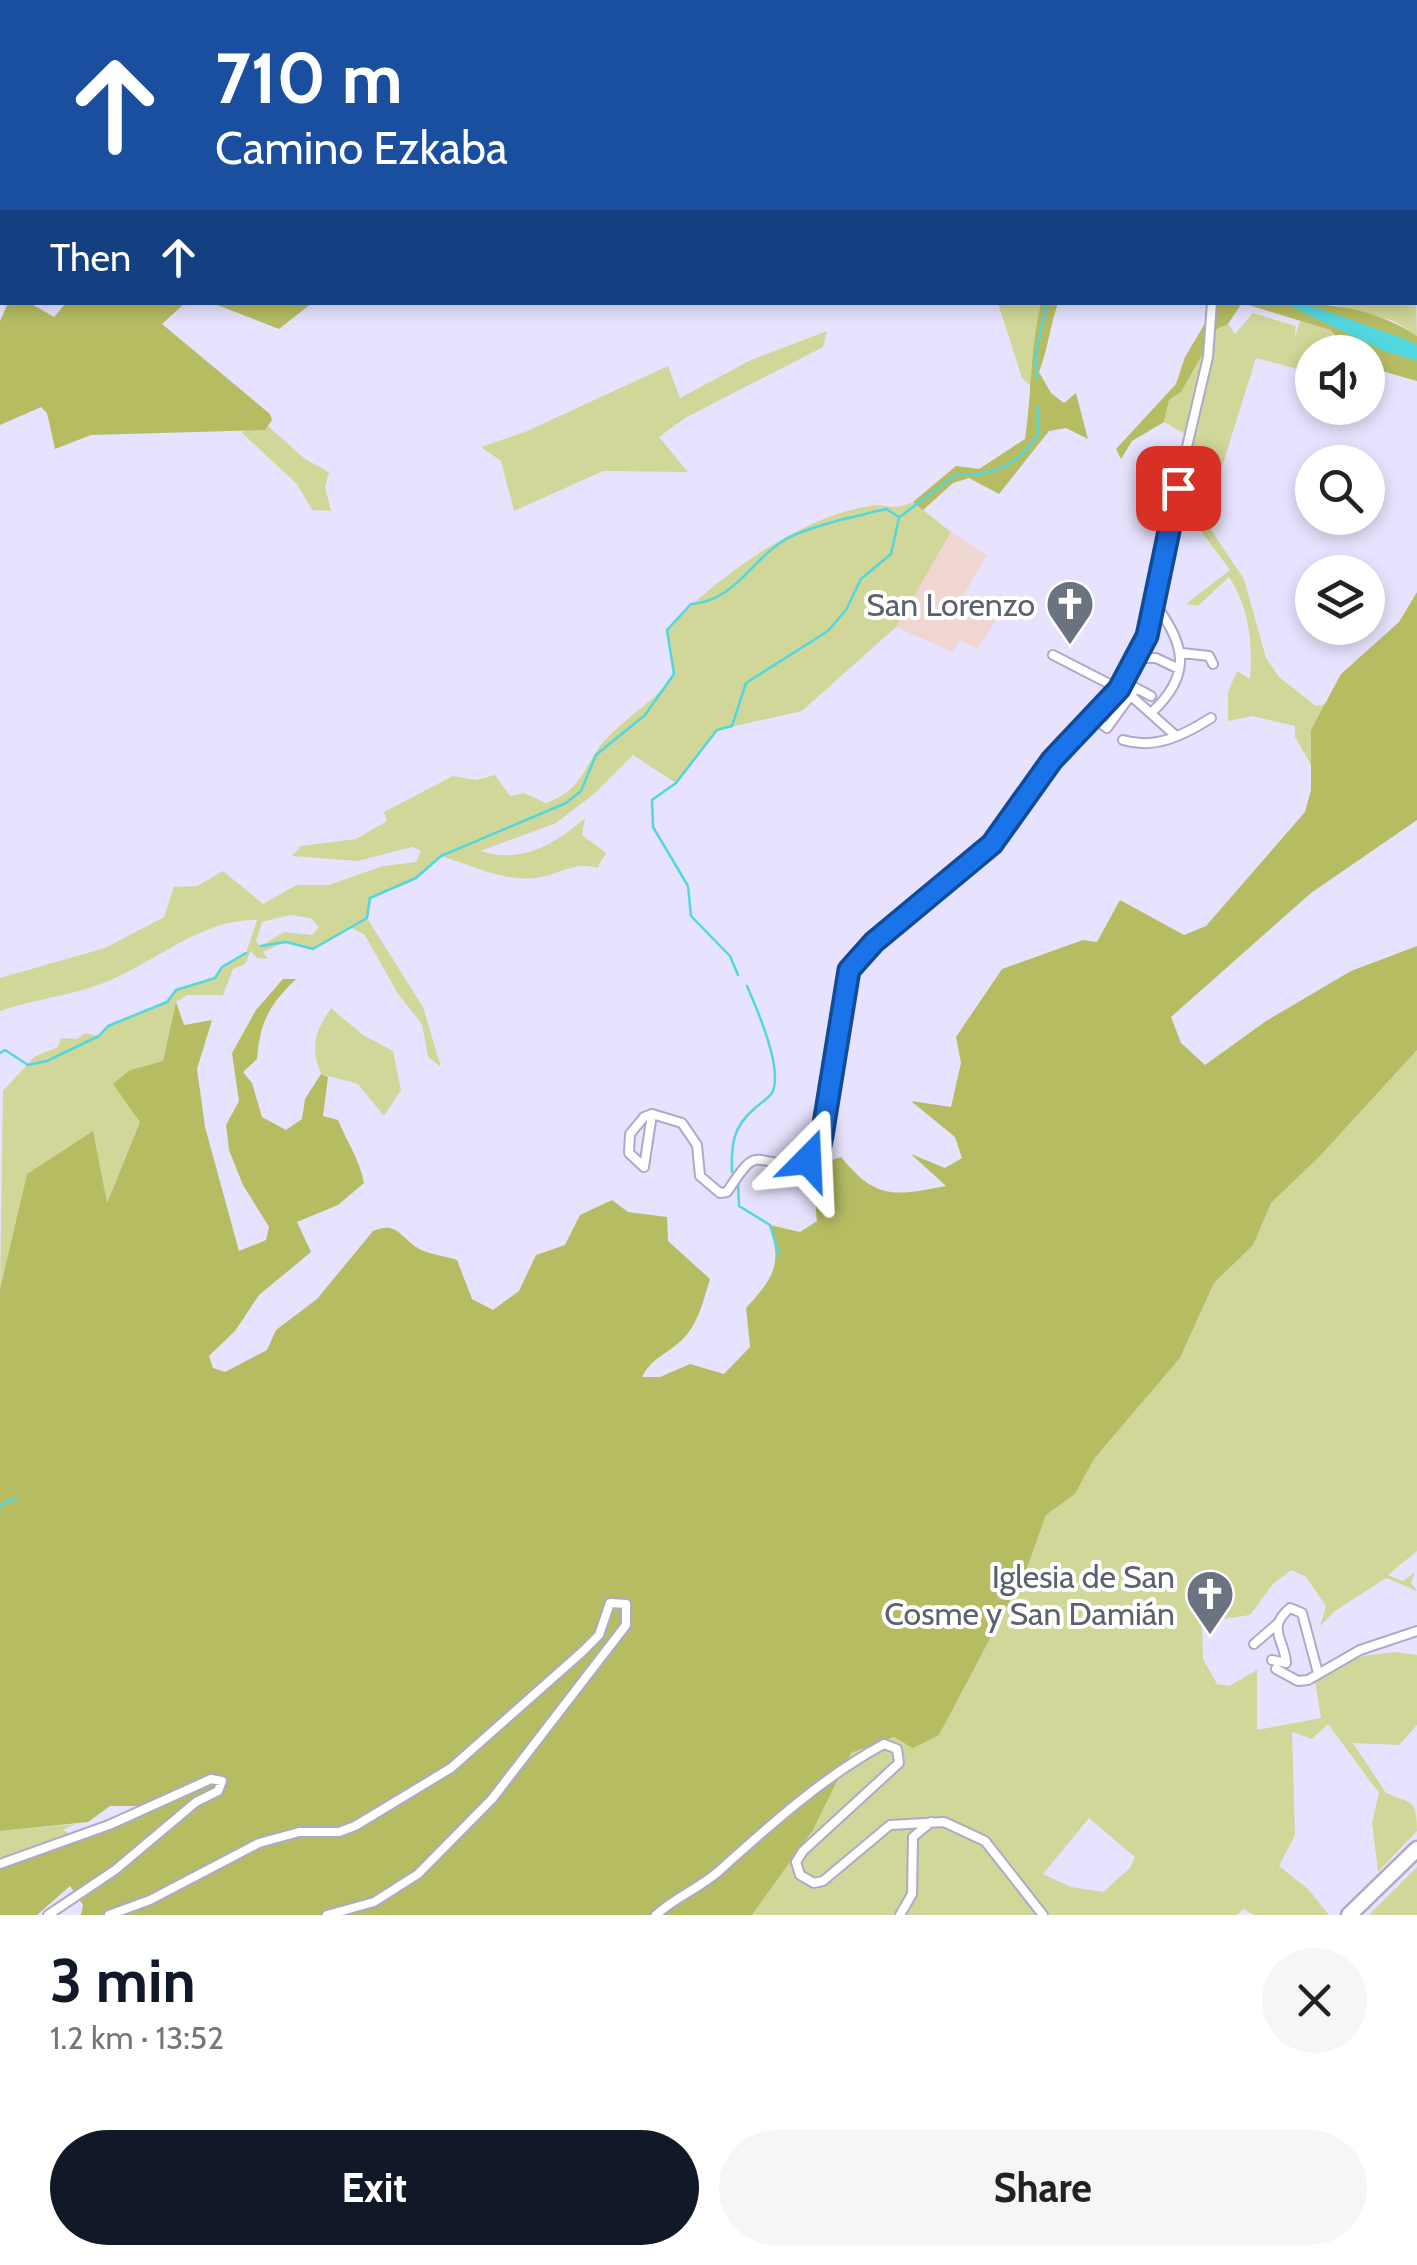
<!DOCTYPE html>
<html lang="en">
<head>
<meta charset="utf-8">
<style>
	:root { --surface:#fff; --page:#f6f6f6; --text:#222; --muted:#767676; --accent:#111827 }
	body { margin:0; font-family:Cabin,sans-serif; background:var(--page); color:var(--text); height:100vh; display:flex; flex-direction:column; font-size:38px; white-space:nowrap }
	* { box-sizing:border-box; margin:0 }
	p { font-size:32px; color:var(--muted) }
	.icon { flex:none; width:55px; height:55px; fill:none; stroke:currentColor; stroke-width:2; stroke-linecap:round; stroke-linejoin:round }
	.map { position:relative; height:1915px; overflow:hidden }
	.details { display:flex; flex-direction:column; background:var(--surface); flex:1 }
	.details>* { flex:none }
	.hud { position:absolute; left:0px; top:0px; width:1418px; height:305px; box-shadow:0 5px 15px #0003; background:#1a4fa0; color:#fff; overflow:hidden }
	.fabs { position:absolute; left:1295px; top:335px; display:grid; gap:20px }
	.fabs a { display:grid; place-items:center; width:90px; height:90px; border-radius:50%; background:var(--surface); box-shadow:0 5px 15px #0003; font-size:50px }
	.pin { position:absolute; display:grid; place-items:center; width:85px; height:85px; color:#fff; margin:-42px; border-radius:20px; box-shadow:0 5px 15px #0006 }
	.me { position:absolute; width:110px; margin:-55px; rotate:21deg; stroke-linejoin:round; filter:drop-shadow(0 0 8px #0008) }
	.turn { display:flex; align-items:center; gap:35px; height:210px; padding:0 50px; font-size:45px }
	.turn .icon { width:130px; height:130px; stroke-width:2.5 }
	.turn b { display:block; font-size:70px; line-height:85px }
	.then { display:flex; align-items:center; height:95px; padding:0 50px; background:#0003; gap:20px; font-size:38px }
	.round { display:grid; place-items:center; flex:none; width:105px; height:105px; border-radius:52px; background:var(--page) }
	.head { display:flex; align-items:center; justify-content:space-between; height:170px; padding:0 50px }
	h1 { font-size:60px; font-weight:800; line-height:75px; color:var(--accent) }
	.primary-button { display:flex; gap:20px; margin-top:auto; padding:20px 50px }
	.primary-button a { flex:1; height:115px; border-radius:60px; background:var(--accent); color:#fff; font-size:40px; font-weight:800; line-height:115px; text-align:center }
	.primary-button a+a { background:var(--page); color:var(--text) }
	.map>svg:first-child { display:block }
	.industrial { fill:#f0d6d0 }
	.green { fill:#d1d799; fill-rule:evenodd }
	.forest { fill:#b5bc62 }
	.water { fill:#53d7de }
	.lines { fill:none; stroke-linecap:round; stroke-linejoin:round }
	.stream { stroke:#53d7de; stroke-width:2.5 }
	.minor-casing { stroke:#aea9ca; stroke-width:12 }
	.highway-casing { stroke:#aea9ca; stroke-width:19 }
	.minor { stroke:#fff; stroke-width:8 }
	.highway { stroke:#fff; stroke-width:14 }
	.route-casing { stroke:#114b97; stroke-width:25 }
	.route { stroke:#1a73e8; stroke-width:18 }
	.labels { text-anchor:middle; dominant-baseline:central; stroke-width:8; stroke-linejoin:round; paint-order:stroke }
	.worship-label { font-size:32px; fill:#5b616d; stroke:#fff; text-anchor:end }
</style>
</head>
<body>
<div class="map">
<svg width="1417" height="1915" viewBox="0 0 1417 1915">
	<rect width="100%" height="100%" fill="#e7e3fe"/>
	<path class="industrial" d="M951,532L987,555L958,605L996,621L977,649L960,640L952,652L896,627Z"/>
	<path class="green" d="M1415,261L1417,336L1394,321L1327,303L1415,302Z
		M998,303H1041L1031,386L1022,378Z
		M1253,313L1296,326L1294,340L1300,321L1330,330L1338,343L1333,352H1312V373L1256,358L1205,521L1244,579L1266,658L1279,677L1316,706L1328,703L1311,730L1312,767L1295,737V726L1252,716L1228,721V692L1237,671L1250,679C1253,644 1249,607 1229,577L1198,606L1186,604L1230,570L1178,500L1187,435L1164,422L1169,400L1181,392L1217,329L1228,324L1235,334Z
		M827,331L823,347L685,418L659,437L688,472L603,471L514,511L501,461L481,447L525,432L668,366L680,398L751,360Z
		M268,426L305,459L329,472L325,487L331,511L312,510L297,484L241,432Z
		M913,502L951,532L896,627L802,711L717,730L676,783L633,755L594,794L556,823L480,851C522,864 554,845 585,818L582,835L606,853L597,868C572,861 561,875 536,878C505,882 471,865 441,856L416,878L371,898L367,918L423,1007L441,1067L428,1057L422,1024L398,994L365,935L350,927L313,949L285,942L263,952L268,959L257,958L251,951L245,964L233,969L223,995H187L176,1002L163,1061L130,1070L140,1122L106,1205L92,1132L27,1174L0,1289L3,1091L34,1057L58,1047L61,1038L77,1039L85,1033L99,1036L108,1026L167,1002L176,990L215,978L222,967L246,953L257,920C206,918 156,960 113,979C78,995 38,998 0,1011V978L105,948L164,917L174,887L197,886L223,871L263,904L297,885H329L383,866L416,862L421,851L412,847L358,861L292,856L301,846L356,839L387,821L384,812L453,776L476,780L495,775L510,796L524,793L546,803C588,788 583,760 610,735C631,714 656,700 674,674L667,630C714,579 799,517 869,506C888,503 891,512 913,502ZM290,915L311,918L319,927L312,935L284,932L261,946L256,942L262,922Z
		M331,1008L363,1035L393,1051L401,1090L384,1116L358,1084L321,1074C310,1046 315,1032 331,1008Z
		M1417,1050V1551L1388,1575L1403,1581L1415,1572L1411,1583L1417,1591L1386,1578L1335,1611L1320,1626L1326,1606L1306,1577L1291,1570L1273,1584L1250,1615L1202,1622L1203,1659L1217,1684L1229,1686L1257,1670V1730L1321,1718L1315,1682L1362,1656L1394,1652L1417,1655V1725L1399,1745L1353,1743L1386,1793C1410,1804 1417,1797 1417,1831L1378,1872L1372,1823L1379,1793L1328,1724L1312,1739L1292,1732L1295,1835L1279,1866L1308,1889L1329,1915H1254L1243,1909L1237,1915H752L813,1830L851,1753L894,1737L939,1735L1026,1571L1046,1515L1075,1494L1094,1459L1180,1358L1214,1283L1253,1244L1271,1203L1320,1156ZM1089,1818L1135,1857L1130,1868L1103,1892L1071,1887L1043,1874Z
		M75,1824L63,1830L74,1836L0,1863V1831Z
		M1417,1867V1915H1369Z"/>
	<path class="forest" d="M8,303H30L54,317L66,303H185L162,324L270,414L272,420L265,430L91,435L55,449L47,413L41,407L0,425V321Z
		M212,303H312L279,329Z
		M1041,303H1058C1050,326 1048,349 1039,372L1051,393L1064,403L1076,393L1088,439L1066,428L1049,431L999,494L969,478L953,483L923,510L913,502L956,466L979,469L1025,439C1032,393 1030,348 1041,303Z
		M1217,303C1286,303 1357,296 1417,336V381L1368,367V352H1350L1330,330L1242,303L1228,324L1217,329L1181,392L1169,400L1164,422L1132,441L1121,459L1116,449L1176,384L1185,357Z
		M1417,592V820L1311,893L1171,1017L1181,1043L1205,1065L1266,1021L1351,971L1417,946V1050L1320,1156L1271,1203L1253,1245L1214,1283L1180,1358L1094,1459L1075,1494L1046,1515L1026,1571L939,1735L913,1748L894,1737L851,1753L813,1830L752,1915H81L83,1905L70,1886L37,1915H0V1863L108,1823L142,1806H110L88,1822L0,1831V1289L27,1174L93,1131L107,1203L140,1122L113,1084L130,1070L163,1061L176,1002L184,1025L212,1020L197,1069L205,1127L239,1251L266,1240L269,1227L243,1185L229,1150L226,1125L239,1101L232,1053L256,1010L283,979H296C269,1005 260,1022 257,1059L243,1072L252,1083L262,1117L286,1130L302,1119L305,1099L321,1074L328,1077L323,1116L338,1120C347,1142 360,1160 364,1183L338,1205L297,1222L311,1252L259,1295L235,1331L209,1356L213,1368L225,1372L267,1350L276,1330L317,1299L373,1231C396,1221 400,1236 416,1247C427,1254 445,1256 457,1260L472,1299L493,1310L519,1291L536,1255L565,1245L580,1215L612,1200L628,1212L667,1217L668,1241L710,1279C703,1301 699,1322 683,1339C669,1353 651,1358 642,1377H660L690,1364L724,1374L750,1347L746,1308C774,1277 782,1266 770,1225L800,1232L817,1221C813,1198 820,1182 830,1161L841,1157C876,1200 894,1196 946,1186L911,1154L945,1168L962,1158L955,1137L911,1101L951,1107L961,1063L956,1037L1002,969L1083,940L1097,942L1120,900L1184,935L1206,926L1305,812L1311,790V730L1341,674L1399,622Z"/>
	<path class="water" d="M1284,303H1303L1405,339L1417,345V361L1384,351Z"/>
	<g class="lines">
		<path class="stream" d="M1049,0V2
			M202,2L203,0
			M0,110L2,105
			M1037,379L1035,358L1047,302
			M901,516L957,474C994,477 1017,465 1038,435V407
			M261,946L286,942L313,949L367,918L370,898L416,878L441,856L566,803L581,791L596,755L645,715L674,674L667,630L691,604C733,601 748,565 780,543C802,527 858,516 886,509L899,517
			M738,975L730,956L691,916L688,886L653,827L652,800L676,783L717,730L732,726L746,683L828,631L846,610L861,579L891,554L899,518
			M0,1053L5,1050L28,1065L47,1061L99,1036L108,1026L167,1002L176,990L215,978L222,967L246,953
			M732,1172C731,1144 733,1127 754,1109C759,1104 769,1098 772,1093C784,1070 757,1009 747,986
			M738,1181L739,1206L770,1225L779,1255
			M0,1505L17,1498"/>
		<g class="minor-casing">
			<path id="minor" d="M1240,0L1250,2
				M1317,0H1320
				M1213,2L1214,0
				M1395,2L1409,0
				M1415,4H1417
				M1415,55H1417
				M1415,104H1417
				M1415,155H1417
				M1415,192H1417
				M1415,231H1417
				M1182,653L1209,656L1213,664
				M1053,655L1129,694L1176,736
				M1137,658H1156L1179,669
				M1152,712C1195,672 1183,642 1153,601
				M1092,717L1107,728L1136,688L1151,696
				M1123,740C1155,750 1184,735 1211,718
				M644,1167L629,1153L630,1134L644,1117L652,1114L682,1123L697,1145L700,1176L720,1193L727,1192C758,1145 750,1162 798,1166L819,1150L849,971L875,942L992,844L1052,760L1119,689L1147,636L1155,583L1208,357L1212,302
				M644,1167L652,1114
				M1254,1644L1277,1624
				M1272,1660L1286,1663
				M1286,1662C1284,1639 1266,1628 1290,1608L1302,1613L1318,1673
				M1276,1669L1298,1681L1308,1680L1360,1650L1417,1631
				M0,1864L109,1825L211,1779L222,1781L218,1791L196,1802L115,1870L48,1915
				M109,1915L150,1900L259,1843L299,1832H339L355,1826L451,1768L582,1652L599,1635L610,1603L626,1604V1625L492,1799L418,1874L374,1902L327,1915
				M656,1915C675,1897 700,1888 719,1871C770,1825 823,1777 884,1744L897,1749L899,1763L803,1851L796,1862L800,1875L814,1883L823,1881L890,1825L944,1822L985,1841L1043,1915
				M900,1915L912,1894L913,1837L931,1822"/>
		</g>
		<g class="highway-casing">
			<path id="highway" d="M1091,0L1092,2
				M1415,212H1417
				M1349,1915L1417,1849"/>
		</g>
		<use href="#minor" class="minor"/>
		<use href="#highway" class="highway"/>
	</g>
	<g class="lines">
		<g class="route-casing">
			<path id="route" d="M808,1160L819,1150L822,1136L849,970L874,942L992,844L1052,760L1119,689L1147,636L1178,488"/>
		</g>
		<use href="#route" class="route"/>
	</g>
	<defs>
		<g id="church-pin" transform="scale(2.5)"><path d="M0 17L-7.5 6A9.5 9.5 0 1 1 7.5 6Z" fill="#6b7280" stroke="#fff"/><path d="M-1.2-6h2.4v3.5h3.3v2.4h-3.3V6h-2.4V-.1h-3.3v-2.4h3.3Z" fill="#fff"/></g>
	</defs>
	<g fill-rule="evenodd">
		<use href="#church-pin" x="1070" y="604"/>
		<use href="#church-pin" x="1210" y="1594"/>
	</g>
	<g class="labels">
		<g class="worship-label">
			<text x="1035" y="604">San Lorenzo</text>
			<text x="1175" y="1576">Iglesia de San<tspan x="1175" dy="37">Cosme y San Damián</tspan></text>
		</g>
	</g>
</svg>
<div class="fabs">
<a><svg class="icon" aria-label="sound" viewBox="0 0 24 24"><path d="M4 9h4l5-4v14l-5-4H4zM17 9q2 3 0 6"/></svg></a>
<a><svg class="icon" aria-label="search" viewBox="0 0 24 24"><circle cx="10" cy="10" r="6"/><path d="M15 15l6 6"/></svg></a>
<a><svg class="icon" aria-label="layers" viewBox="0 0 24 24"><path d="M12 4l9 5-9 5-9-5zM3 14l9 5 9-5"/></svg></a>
</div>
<div class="pin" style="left:1178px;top:488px;background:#d93025"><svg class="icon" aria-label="arrive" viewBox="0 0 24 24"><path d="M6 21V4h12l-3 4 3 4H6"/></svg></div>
<svg class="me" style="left:808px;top:1160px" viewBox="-20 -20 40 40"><path d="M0-17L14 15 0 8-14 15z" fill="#1a73e8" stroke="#fff" stroke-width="4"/></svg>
<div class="hud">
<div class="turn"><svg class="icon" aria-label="ahead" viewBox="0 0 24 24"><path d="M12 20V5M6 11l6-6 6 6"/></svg><div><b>710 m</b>Camino Ezkaba</div></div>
<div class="then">Then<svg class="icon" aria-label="ahead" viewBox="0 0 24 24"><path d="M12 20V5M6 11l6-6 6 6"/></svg></div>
</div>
</div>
<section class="details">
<div class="head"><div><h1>3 min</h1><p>1.2 km · 13:52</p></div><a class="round"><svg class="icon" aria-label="close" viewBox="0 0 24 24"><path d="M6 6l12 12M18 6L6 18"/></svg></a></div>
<div class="primary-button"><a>Exit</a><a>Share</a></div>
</section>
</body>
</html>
